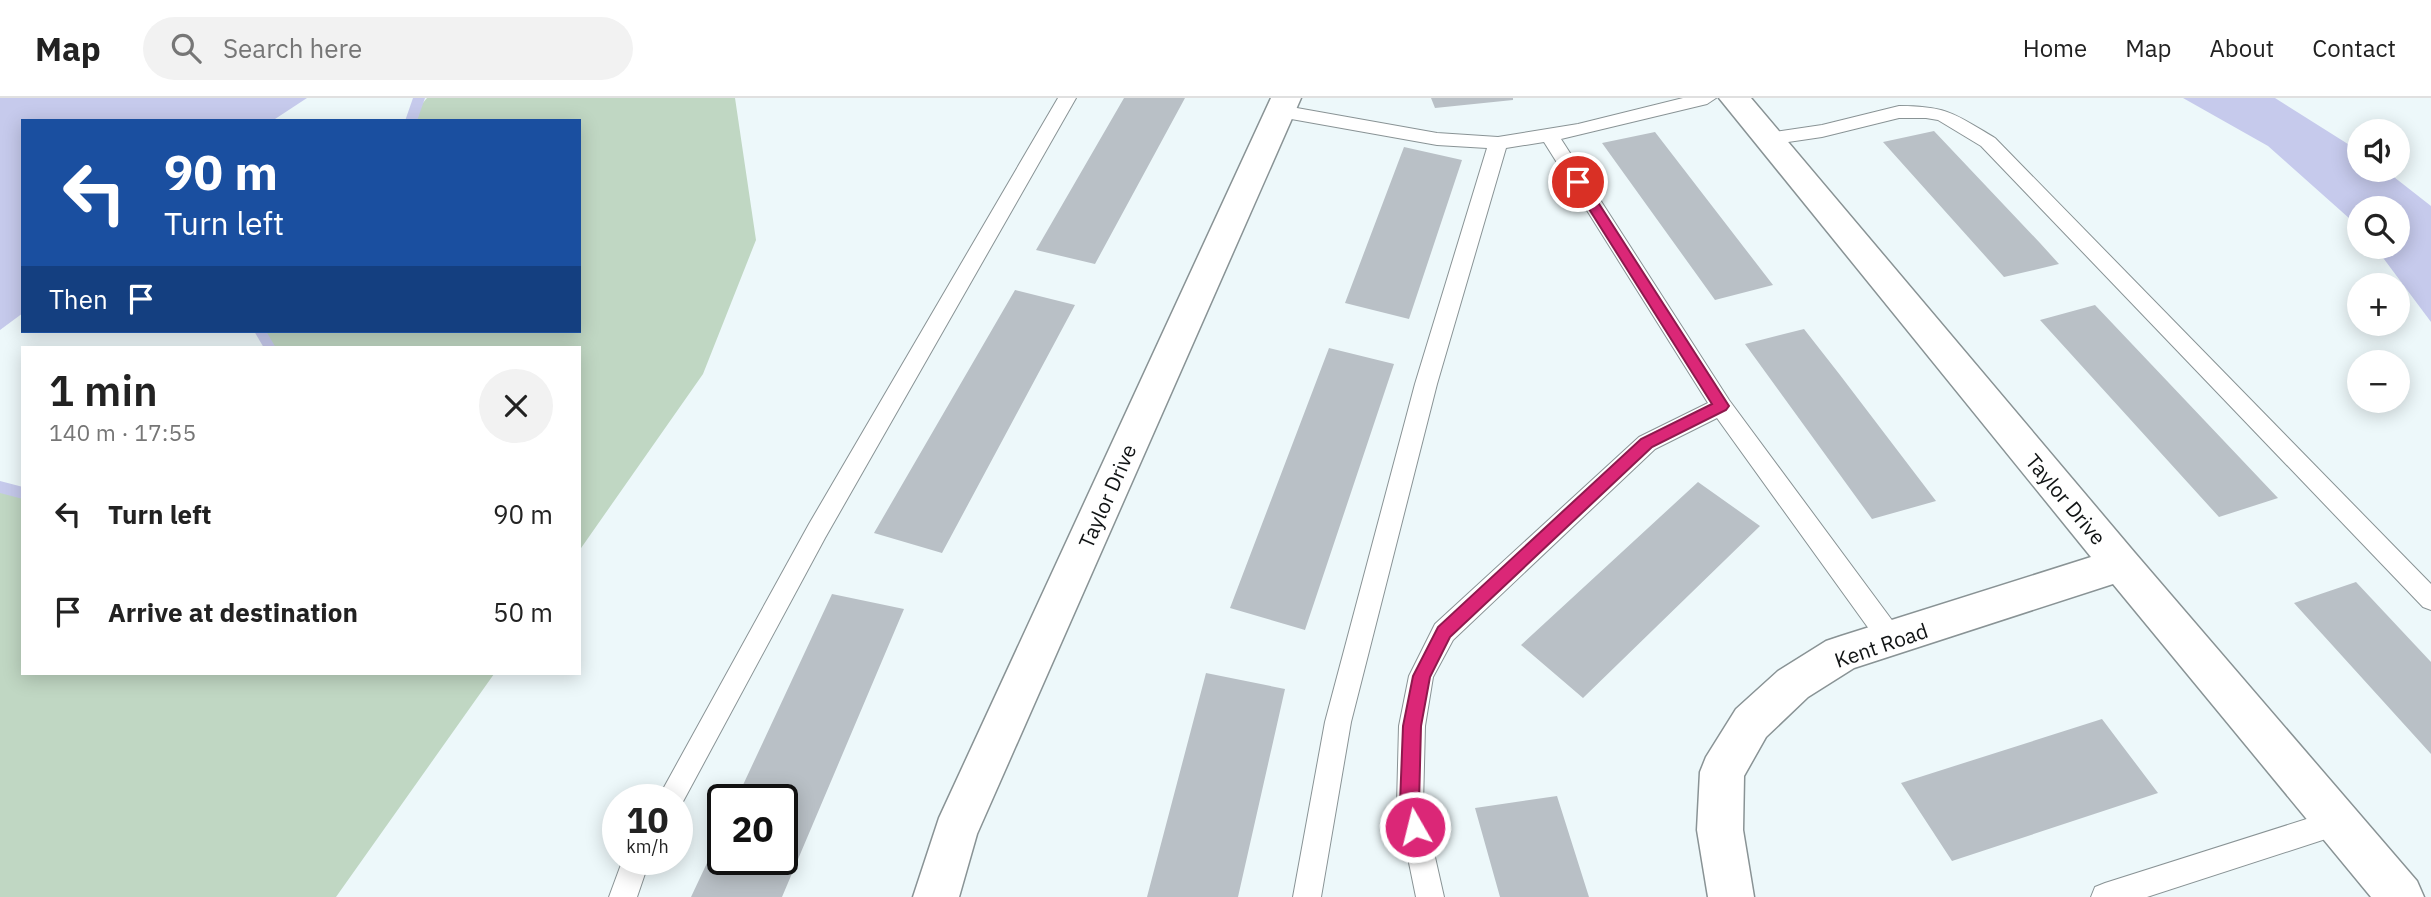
<!DOCTYPE html>
<html lang="en">
<head>
<meta charset="utf-8">
<style>
	:root { --surface:#fff; --page:#f2f2f2; --text:#222; --muted:#767676; --line:#e0e0e0 }
	body { margin:0; font-family:"IBM Plex Sans",sans-serif; background:var(--page); color:var(--text); height:100vh; display:flex; flex-direction:column; font-size:26px; white-space:nowrap }
	* { box-sizing:border-box; margin:0 }
	p { font-size:23px; color:var(--muted) }
	.icon { flex:none; width:38px; height:38px; fill:none; stroke:currentColor; stroke-width:2; stroke-linecap:round; stroke-linejoin:round }
	.map { position:relative; flex:1; overflow:hidden }
	.sheet { position:absolute; left:21px; top:248px; width:560px; height:329px; display:flex; flex-direction:column; background:var(--surface); border-radius:0px; box-shadow:0 4px 18px #0003 }
	.sheet>* { flex:none }
	.top-card { position:absolute; left:21px; top:21px; width:560px; height:214px; border-radius:0px; box-shadow:0 4px 18px #0003; background:#1a4fa0; color:#fff; overflow:hidden }
	.controls { position:absolute; left:2347px; top:21px; display:grid; gap:14px }
	.controls a { display:grid; place-items:center; width:63px; height:63px; border-radius:50%; background:var(--surface); box-shadow:0 4px 18px #0003; font-size:35px }
	.speed { position:absolute; left:602px; top:686px; display:flex; gap:14px; font-size:35px; font-weight:700; text-align:center }
	.speed>* { display:grid; place-content:center; width:91px; height:91px; border-radius:50%; background:var(--surface); box-shadow:0 4px 18px #0003; line-height:1 }
	.speed small { font-size:18px; font-weight:400 }
	.speed .limit { border:4px solid #111; border-radius:10px; background:#fff; color:#111 }
	.pin { position:absolute; display:grid; place-items:center; width:60px; height:60px; color:#fff; margin:-30px; border:4px solid #fff; border-radius:50%; box-shadow:0 2px 7px #0007 }
	.me { position:absolute; width:77px; margin:-38px; rotate:352deg; stroke-linejoin:round; filter:drop-shadow(0 0 5px #0008) }
	.turn { display:flex; align-items:center; gap:24px; height:147px; padding:0 28px; font-size:32px }
	.turn .icon { width:91px; height:91px; stroke-width:2.5 }
	.turn b { display:block; font-size:49px; line-height:60px }
	.then { display:flex; align-items:center; height:66px; padding:0 28px; background:#0003; gap:14px; font-size:26px }
	.round { display:grid; place-items:center; flex:none; width:74px; height:74px; border-radius:37px; background:var(--page) }
	.headline { display:flex; align-items:center; justify-content:space-between; height:119px; padding:0 28px }
	h1 { font-size:42px; font-weight:600; line-height:52px }
	ul { padding:0; list-style:none }
	li { display:flex; align-items:center; gap:21px; height:98px; padding:0 28px }
	li div { flex:1 }
	li b { display:block; font-size:26px }
	li em { font-style:normal }
	header { display:flex; align-items:center; gap:42px; box-sizing:border-box; height:98px; padding:0 35px; background:var(--surface); border-bottom:2px solid var(--line) }
	header strong { font-size:33px }
	nav { display:flex; gap:38px; margin-inline-start:auto; font-size:24px }
	.search { width:490px; height:63px; background:var(--page); display:flex; align-items:center; gap:18px; box-sizing:border-box; padding:0 24px; border-radius:38px; color:var(--muted); font-size:26px }
	.map>svg:first-child { display:block }
	.green { fill:#c0d7c3 }
	.water { fill:#c6caec }
	.lines { fill:none; stroke-linecap:round; stroke-linejoin:round }
	.stream { fill:#c6caec; fill-rule:evenodd }
	.building { fill:#b9c0c6 }
	.lane-casing { stroke:#899395; stroke-width:2 }
	.street-casing { stroke:#899395; stroke-width:3 }
	.lane { fill:#fff; fill-rule:evenodd }
	.street { fill:#fff; fill-rule:evenodd }
	.route { fill:#db2777; stroke:#8e194d; stroke-width:2 }
	.labels { text-anchor:middle; dominant-baseline:central; stroke-width:6; stroke-linejoin:round; paint-order:stroke }
	.street-label { font-size:21px; fill:#111415; stroke:#fff }
</style>
</head>
<body>
<header>
<strong>Map</strong>
<div class="search"><svg class="icon" aria-label="search" viewBox="0 0 24 24"><circle cx="10" cy="10" r="6"/><path d="M15 15l6 6"/></svg>Search here</div>
<nav><a>Home</a><a>Map</a><a>About</a><a>Contact</a></nav>
</header>
<div class="map">
<svg width="2431" height="799" viewBox="0 0 2431 799">
	<rect width="100%" height="100%" fill="#edf8fa"/>
	<path class="green" d="M427,0H735L756,142L703,276L579,453V250H270L260,233H579V23H412V18Z
		M0,389L23,395V576H494L336,799H0Z"/>
	<path class="water" d="M0,0H307L272,23H23V215L0,232Z
		M2183,0H2275L2359,53V72H2385L2431,108V224L2375,149H2398V110H2359V129L2268,48Z"/>
	<g class="lines">
		<path class="stream" d="M413,0H425L417,23H405Z
			M254,233H266L276,250H264Z
			M0,383L23,389V401L0,395Z"/>
	</g>
	<path class="building" d="M1124,0H1185L1095,166L1036,152Z
		M1431,0H1513V2L1435,10Z
		M1934,33L2040,145L2059,166L2004,179L1883,44Z
		M1655,34L1682,69L1773,187L1715,202L1602,45Z
		M1404,49L1462,62L1409,221L1345,205Z
		M1015,192L1075,207L942,455L874,435Z
		M2095,207L2205,323L2278,400L2219,419L2040,222Z
		M1804,231L1840,277L1936,403L1872,421L1745,246Z
		M1329,250L1394,266L1305,532L1230,510Z
		M1698,384L1760,428L1583,600L1521,547Z
		M2356,484L2431,564V656L2294,505Z
		M832,496L904,511L782,799H691L723,731V761H782V702H736Z
		M1206,575L1285,591L1238,799H1147Z
		M2102,621L2158,695L1952,763L1901,685Z
		M1557,698L1589,799H1500L1475,710Z"/>
	<g class="lines">
		<g class="lane-casing">
			<path id="lane" d="M1058,0H1076L825,440L679,711L677,712V702H657L809,426Z
				M1683,0H1716L1707,6L1561,41L1729,302L1900,533L1903,541L1900,549L1891,552L1882,549L1717,320L1655,351L1453,542L1433,579L1425,628L1423,706L1444,799H1416L1397,706L1399,628L1409,578L1435,526L1639,339L1708,305L1544,44L1506,50L1437,286L1351,624L1321,799H1293L1325,624L1415,286L1487,50L1437,47L1280,19L1271,13L1280,7L1437,35L1498,39L1578,26Z
				M1899,8C1947,8 1955,16 1995,40L2431,486V512L2423,509L1981,48L1938,22L1926,20H1899L1822,39L1768,47L1761,45L1759,41L1761,37L1768,35L1822,27Z
				M2338,711L2347,715L2351,724L2347,733L2338,737L2147,799H2091L2095,789L2105,785Z
				M623,761H650L637,799H609Z"/>
		</g>
		<g class="street-casing">
			<path id="street" d="M1271,0H1301L977,736L959,799H913L939,720Z
				M1719,0H1751L2135,455L2417,783L2424,799H2371L2113,486L1854,570L1808,599L1766,639L1744,678L1743,732L1754,799H1708L1697,732L1700,674L1706,659L1736,611L1778,573L1826,543L1841,538L2091,459Z"/>
		</g>
		<use href="#lane" class="lane"/>
		<use href="#street" class="street"/>
	</g>
	<path class="route" d="M1578,80L1583,81L1729,308L1726,312L1652,349L1450,539L1430,579L1421,628L1419,706L1424,729L1421,735L1415,738L1408,735L1400,706L1403,628L1413,578L1438,529L1641,341L1712,306L1572,84Z"/>
	<g class="labels">
		<g class="street-label">
			<text transform="translate(1107 398) rotate(-66)">Taylor Drive</text>
			<text transform="translate(2066 401) rotate(50)">Taylor Drive</text>
			<text transform="translate(1881 547) rotate(-19)">Kent Road</text>
		</g>
	</g>
</svg>
<div class="controls">
<a><svg class="icon" aria-label="sound" viewBox="0 0 24 24"><path d="M4 9h4l5-4v14l-5-4H4zM17 9q2 3 0 6"/></svg></a>
<a><svg class="icon" aria-label="search" viewBox="0 0 24 24"><circle cx="10" cy="10" r="6"/><path d="M15 15l6 6"/></svg></a>
<a>+</a>
<a>−</a>
</div>
<div class="speed"><div>10<small>km/h</small></div><div class="limit">20</div></div>
<div class="pin" style="left:1578px;top:84px;background:#d93025"><svg class="icon" aria-label="arrive" viewBox="0 0 24 24"><path d="M6 21V4h12l-3 4 3 4H6"/></svg></div>
<svg class="me" style="left:1415px;top:729px" viewBox="-20 -20 40 40"><circle r="17" fill="#db2777" stroke="#fff" stroke-width="3"/><path d="M0-11L8 9 0 5-8 9z" fill="#fff"/></svg>
<div class="top-card">
<div class="turn"><svg class="icon" aria-label="left" viewBox="0 0 24 24"><path d="M17 20v-9H6M10 6l-5 5 5 5"/></svg><div><b>90 m</b>Turn left</div></div>
<div class="then">Then<svg class="icon" aria-label="arrive" viewBox="0 0 24 24"><path d="M6 21V4h12l-3 4 3 4H6"/></svg></div>
</div>
<section class="sheet">
<div class="headline"><div><h1>1 min</h1><p>140 m · 17:55</p></div><a class="round"><svg class="icon" aria-label="close" viewBox="0 0 24 24"><path d="M6 6l12 12M18 6L6 18"/></svg></a></div>
<ul>
<li><svg class="icon" aria-label="left" viewBox="0 0 24 24"><path d="M17 20v-9H6M10 6l-5 5 5 5"/></svg><div><b>Turn left</b></div><em>90 m</em></li>
<li><svg class="icon" aria-label="arrive" viewBox="0 0 24 24"><path d="M6 21V4h12l-3 4 3 4H6"/></svg><div><b>Arrive at destination</b></div><em>50 m</em></li>
</ul>
</section>
</div>
</body>
</html>
